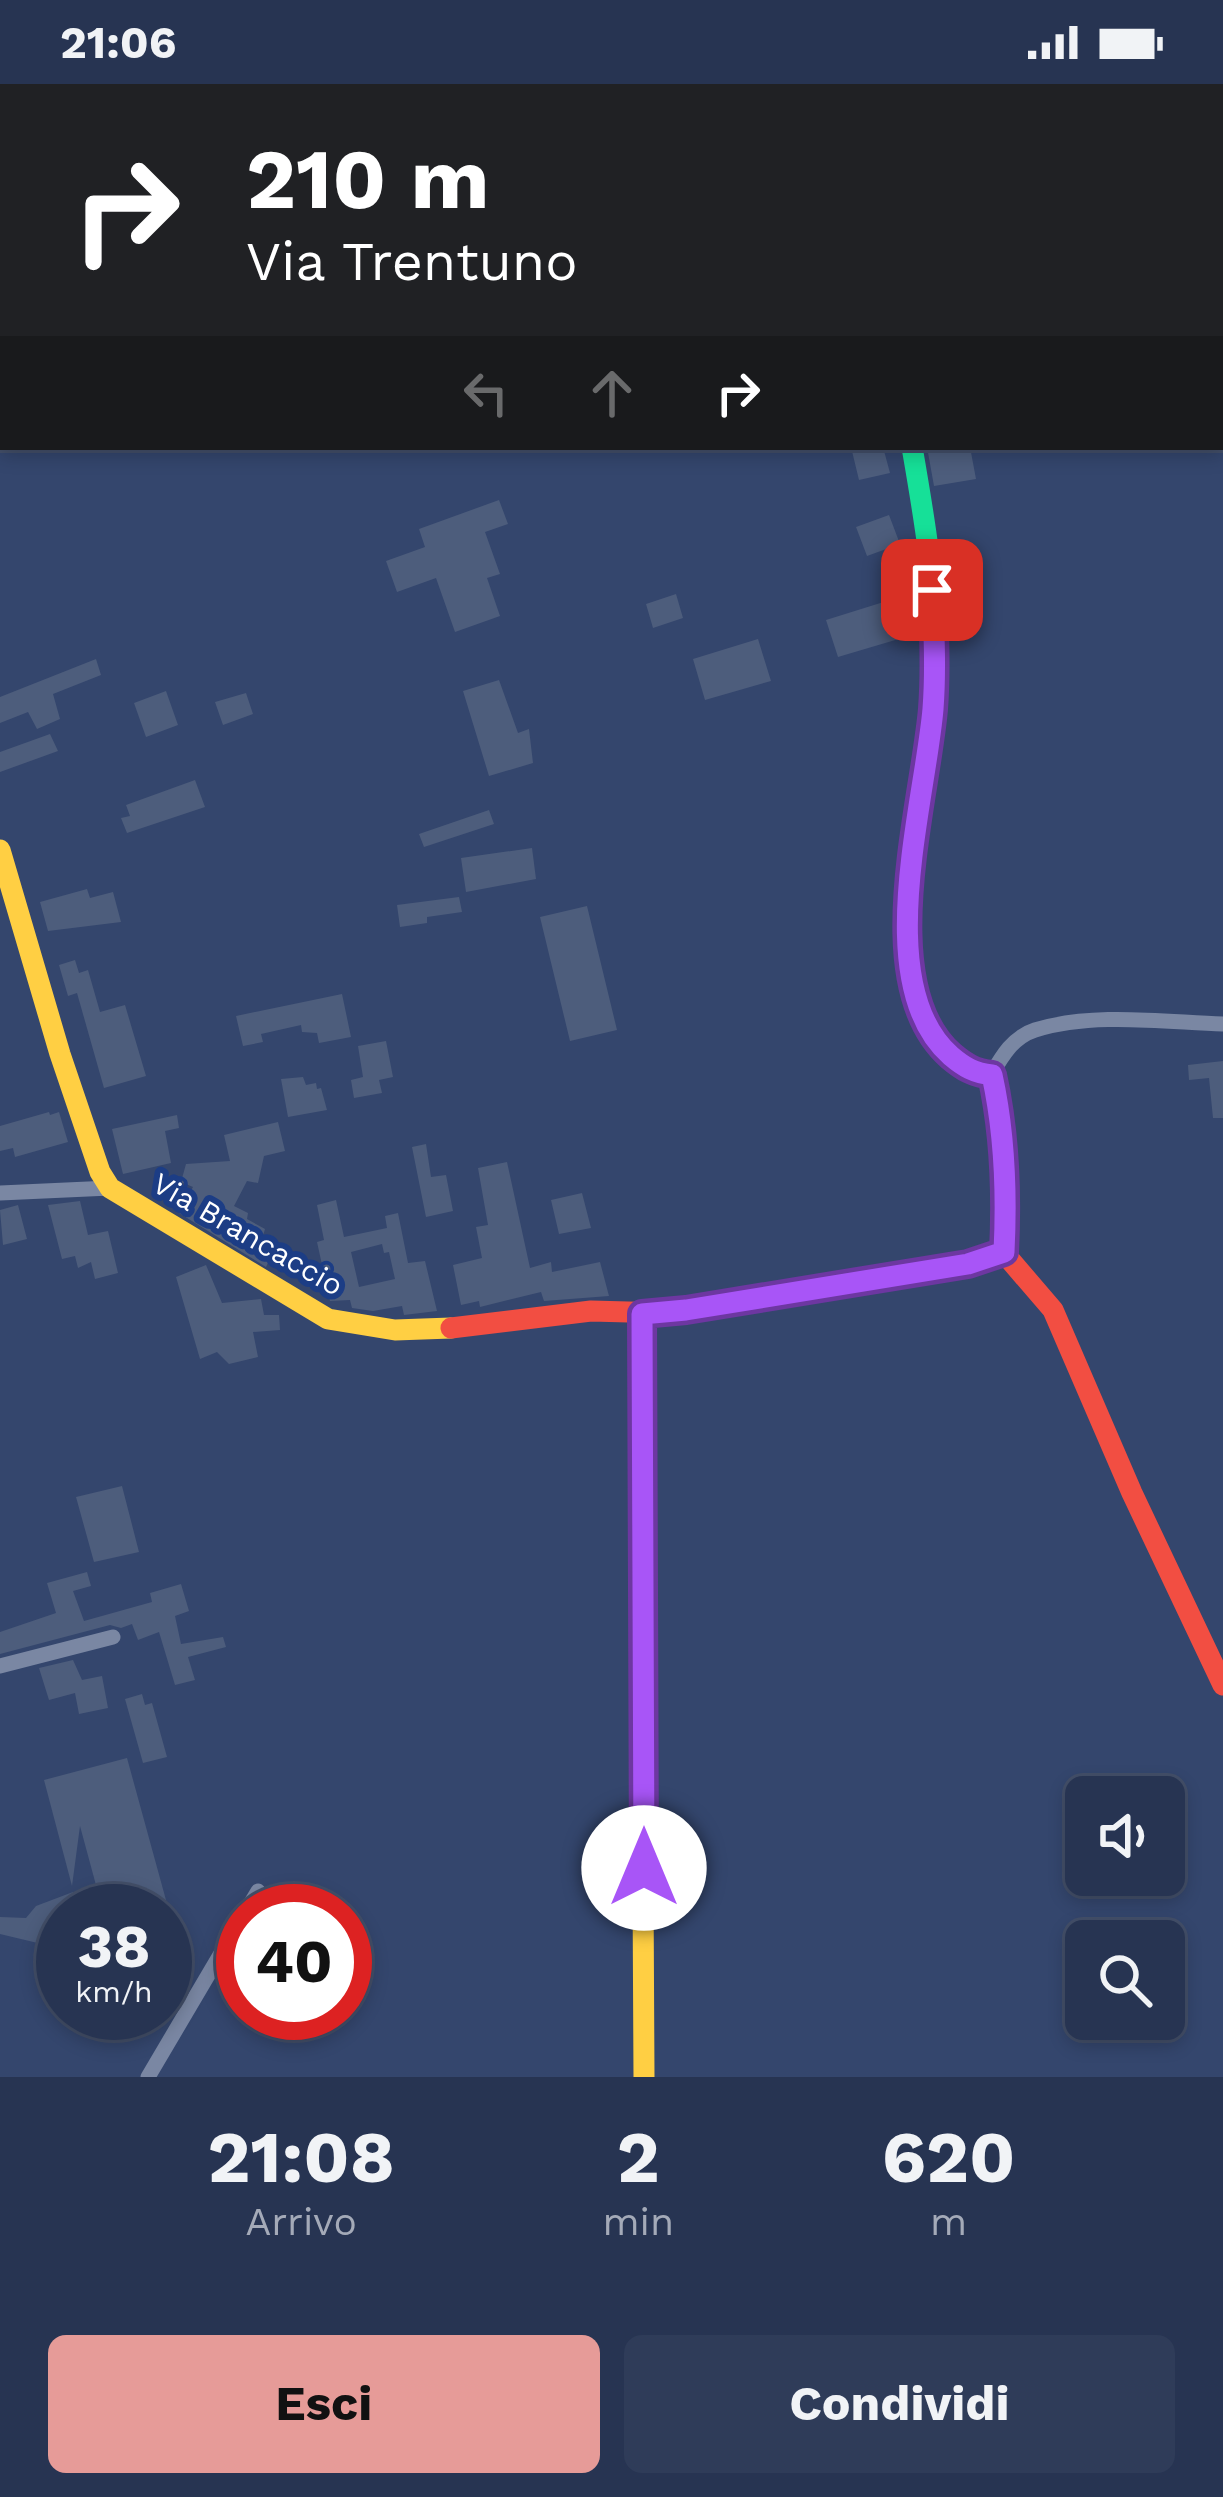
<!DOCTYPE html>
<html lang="it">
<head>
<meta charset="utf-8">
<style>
	:root { --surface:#273452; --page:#2f3c59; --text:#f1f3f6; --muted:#a4aab8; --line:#434f69; --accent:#e69b98 }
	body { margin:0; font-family:"Work Sans",sans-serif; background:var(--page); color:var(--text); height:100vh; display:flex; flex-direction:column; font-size:45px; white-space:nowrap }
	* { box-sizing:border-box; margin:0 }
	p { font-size:39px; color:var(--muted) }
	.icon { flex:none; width:66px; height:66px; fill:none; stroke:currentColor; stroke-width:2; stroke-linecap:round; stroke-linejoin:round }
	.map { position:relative; height:1993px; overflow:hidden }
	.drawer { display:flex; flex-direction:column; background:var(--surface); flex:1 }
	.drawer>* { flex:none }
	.banner { position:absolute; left:0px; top:0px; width:1224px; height:366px; box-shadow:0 6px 18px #0003,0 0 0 3px var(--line); background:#202124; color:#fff; overflow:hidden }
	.buttons { position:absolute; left:1065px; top:1692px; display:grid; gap:24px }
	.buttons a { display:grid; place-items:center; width:120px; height:120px; border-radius:18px; background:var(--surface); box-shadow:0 6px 18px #0003,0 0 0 3px var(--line); font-size:60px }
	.speed { position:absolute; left:36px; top:1800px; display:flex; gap:24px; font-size:60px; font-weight:700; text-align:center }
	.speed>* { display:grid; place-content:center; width:156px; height:156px; border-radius:50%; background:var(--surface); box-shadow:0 6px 18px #0003,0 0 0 3px var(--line); line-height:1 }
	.speed small { font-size:30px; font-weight:400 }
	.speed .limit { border:18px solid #d22; background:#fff; color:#111 }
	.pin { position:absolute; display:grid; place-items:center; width:102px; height:102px; color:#fff; margin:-51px; border-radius:24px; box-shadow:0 6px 18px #0006 }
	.me { position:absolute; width:132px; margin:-66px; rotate:0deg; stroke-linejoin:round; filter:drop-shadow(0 0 9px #0008) }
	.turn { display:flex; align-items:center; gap:42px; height:252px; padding:0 48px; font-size:54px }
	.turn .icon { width:156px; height:156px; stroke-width:2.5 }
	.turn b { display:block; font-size:84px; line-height:102px }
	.lanes { display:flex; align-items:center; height:114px; padding:0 48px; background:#0003; justify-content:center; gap:60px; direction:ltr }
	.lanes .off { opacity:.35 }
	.eta { display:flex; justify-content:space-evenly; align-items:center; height:204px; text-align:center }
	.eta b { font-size:72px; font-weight:700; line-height:84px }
	.primary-button { display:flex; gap:24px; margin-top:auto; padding:24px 48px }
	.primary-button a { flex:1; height:138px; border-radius:18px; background:var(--accent); color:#111; font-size:48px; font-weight:700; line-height:138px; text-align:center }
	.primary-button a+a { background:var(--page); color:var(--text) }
	.status { display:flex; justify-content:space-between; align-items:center; height:84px; padding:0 60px; background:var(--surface); direction:ltr }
	.status svg { height:33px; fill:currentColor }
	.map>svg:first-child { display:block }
	.building { fill:#4d5d7c; fill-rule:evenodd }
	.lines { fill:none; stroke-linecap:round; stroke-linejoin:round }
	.street { stroke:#7a87a3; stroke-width:15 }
	.fast { stroke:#16e098; stroke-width:21 }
	.slow { stroke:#ffcf43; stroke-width:21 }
	.jam { stroke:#f24e42; stroke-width:21 }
	.route-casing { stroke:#6d37a1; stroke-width:30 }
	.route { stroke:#a855f7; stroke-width:21 }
	.labels { text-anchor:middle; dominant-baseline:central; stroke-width:12; stroke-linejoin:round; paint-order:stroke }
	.street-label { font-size:30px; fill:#fff; stroke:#1c3d85 }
</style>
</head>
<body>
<div class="status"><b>21:06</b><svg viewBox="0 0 49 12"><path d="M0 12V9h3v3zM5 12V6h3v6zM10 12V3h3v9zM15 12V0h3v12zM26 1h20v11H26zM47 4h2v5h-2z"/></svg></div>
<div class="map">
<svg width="1223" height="1993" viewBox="0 0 1223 1993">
	<rect width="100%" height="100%" fill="#34466d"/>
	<path class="building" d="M851,363H883L890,389L859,396Z
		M927,363H970L976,395L934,402Z
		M499,416L508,440L485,448L500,490L487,494L500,532L455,548L436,494L397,508L386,477L425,463L419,445Z
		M889,431L900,460L867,472L856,443Z
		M676,510L683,534L653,544L646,520Z
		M890,516L902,554L838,573L826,536Z
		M758,555L771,597L705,616L693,575Z
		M96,575L101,591L53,610L60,635L37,645L28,628L0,639V613Z
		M499,596L518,649L529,645L533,679L489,692L463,607Z
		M166,607L178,641L146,653L134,619Z
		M246,609L253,630L223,641L215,618Z
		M50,650L58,667L0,688V668Z
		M195,696L205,723L127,749L121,734L130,732L126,721Z
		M489,726L494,740L424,763L419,750Z
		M532,764L536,795L466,808L461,774Z
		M87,805L90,814L113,808L121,838L48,847L40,818Z
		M459,813L462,828L427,833V839L400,843L397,821Z
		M587,822L617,946L570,957L540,833Z
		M75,876L79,889L88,886L100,928L125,921L146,992L104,1004L77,909L68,912L59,881Z
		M342,910L351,953L319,959L317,949L302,948L301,941L261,950L263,958L243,962L236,932Z
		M386,957L393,993L379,996L382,1009L354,1014L351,996L363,993L358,962Z
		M1223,977V1034H1213L1209,994L1189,996L1188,981Z
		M303,993L306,1001L316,999L317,1005L321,1004L327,1026L288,1033L281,995Z
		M49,1028L50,1031L59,1028L68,1058L15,1073L13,1064L0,1067V1042Z
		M177,1031L179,1044L165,1047L171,1079L123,1090L112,1045Z
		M278,1038L285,1067L264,1072L258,1099L247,1097L234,1122L248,1129L247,1135L265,1145L262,1155L275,1164L266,1183L179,1129L193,1103L181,1098L186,1080L230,1077L224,1051Z
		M426,1060L431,1093L446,1091L453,1127L426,1133L412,1063Z
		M507,1078L530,1184L551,1178L552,1188L600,1178L609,1212L544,1217L541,1208L480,1223L479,1217L461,1221L453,1181L482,1174L476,1143L488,1141L478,1084Z
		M582,1109L591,1144L559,1150L551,1116Z
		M336,1116L344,1153L387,1144L385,1132L398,1129L408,1179L425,1177L437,1227L404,1231L402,1222L373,1227L352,1224L350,1216L330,1217L317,1158L324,1156L317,1121ZM382,1160L384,1169L389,1168L395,1195L359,1203L351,1168Z
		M80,1117L88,1151L108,1147L118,1189L95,1195L91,1178L78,1184L75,1172L62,1175L48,1121Z
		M18,1121L27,1155L3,1161L0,1126Z
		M206,1181L222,1219L261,1215L264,1231H279L280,1246L253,1248L258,1273L229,1280L217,1268L200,1275L176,1193Z
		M122,1402L139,1468L94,1478L76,1413Z
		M87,1488L91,1502L73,1507L84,1537L152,1518L150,1509L181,1500L189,1527L175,1532L181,1560L223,1553L226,1563L188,1573L195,1596L175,1601L159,1548L138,1556L132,1540L121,1544L110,1541L0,1570V1548L56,1529L47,1499Z
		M73,1576L82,1596L102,1592L108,1624L79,1630L75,1609L49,1616L39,1584Z
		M142,1610L145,1621L152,1619L167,1673L143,1679L125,1615Z
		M127,1674L169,1827H103L80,1742L72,1802L44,1696Z
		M73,1808L71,1827H63V1841L53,1845L46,1861L0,1850V1833L26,1834L36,1822Z"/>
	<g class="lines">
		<path class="street" d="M322,0L324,3
			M820,0L821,3
			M0,1109L110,1104
			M1004,1169C1007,1109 1005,1050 991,991C1002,972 1013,953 1035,946C1093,928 1164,938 1223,940
			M0,1582L113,1553
			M246,1827L258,1807
			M148,1993L243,1832"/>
		<path class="fast" d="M912,363C924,432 936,502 935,572C934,686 866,859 940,957C954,976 967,988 991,991
			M642,1230L643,1802"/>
		<path class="slow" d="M0,766L60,970L100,1088L110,1104L328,1235L395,1246L451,1244
			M643,1802L644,1993"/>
		<path class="jam" d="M451,1244L591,1227L666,1229L968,1180L1004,1169L1053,1226L1132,1409L1223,1601"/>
	</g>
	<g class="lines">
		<g class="route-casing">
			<path id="route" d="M644,1784L642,1230L686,1226L968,1180L1004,1168C1007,1108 1005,1050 992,991C974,989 964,983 951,972C870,901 925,719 933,625C936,585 934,546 932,506"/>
		</g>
		<use href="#route" class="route"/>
	</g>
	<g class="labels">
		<g class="street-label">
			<text transform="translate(248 1150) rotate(30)">Via Brancaccio</text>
		</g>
	</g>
</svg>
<div class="buttons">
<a><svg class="icon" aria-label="sound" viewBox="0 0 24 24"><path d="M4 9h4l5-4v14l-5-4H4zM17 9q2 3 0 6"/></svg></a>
<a><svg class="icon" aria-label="search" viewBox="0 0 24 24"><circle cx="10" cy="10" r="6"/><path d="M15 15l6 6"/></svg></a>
</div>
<div class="speed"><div>38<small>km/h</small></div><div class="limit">40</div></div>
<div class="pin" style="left:932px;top:506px;background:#d93025"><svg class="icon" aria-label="arrive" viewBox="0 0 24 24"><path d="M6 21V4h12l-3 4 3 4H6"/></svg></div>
<svg class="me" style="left:644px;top:1784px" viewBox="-20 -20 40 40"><circle r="19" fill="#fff"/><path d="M0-13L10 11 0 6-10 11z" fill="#a855f7"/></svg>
<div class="banner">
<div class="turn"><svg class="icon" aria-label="right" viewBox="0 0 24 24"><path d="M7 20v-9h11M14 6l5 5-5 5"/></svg><div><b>210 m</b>Via Trentuno</div></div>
<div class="lanes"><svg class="icon off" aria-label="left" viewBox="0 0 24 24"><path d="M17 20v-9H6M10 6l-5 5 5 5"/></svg><svg class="icon off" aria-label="ahead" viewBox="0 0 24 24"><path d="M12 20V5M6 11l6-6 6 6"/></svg><svg class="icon" aria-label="right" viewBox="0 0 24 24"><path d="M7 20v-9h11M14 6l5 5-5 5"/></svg></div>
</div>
</div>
<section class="drawer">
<div class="eta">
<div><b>21:08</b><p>Arrivo</p></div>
<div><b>2</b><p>min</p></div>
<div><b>620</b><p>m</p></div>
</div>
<div class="primary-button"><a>Esci</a><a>Condividi</a></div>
</section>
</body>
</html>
